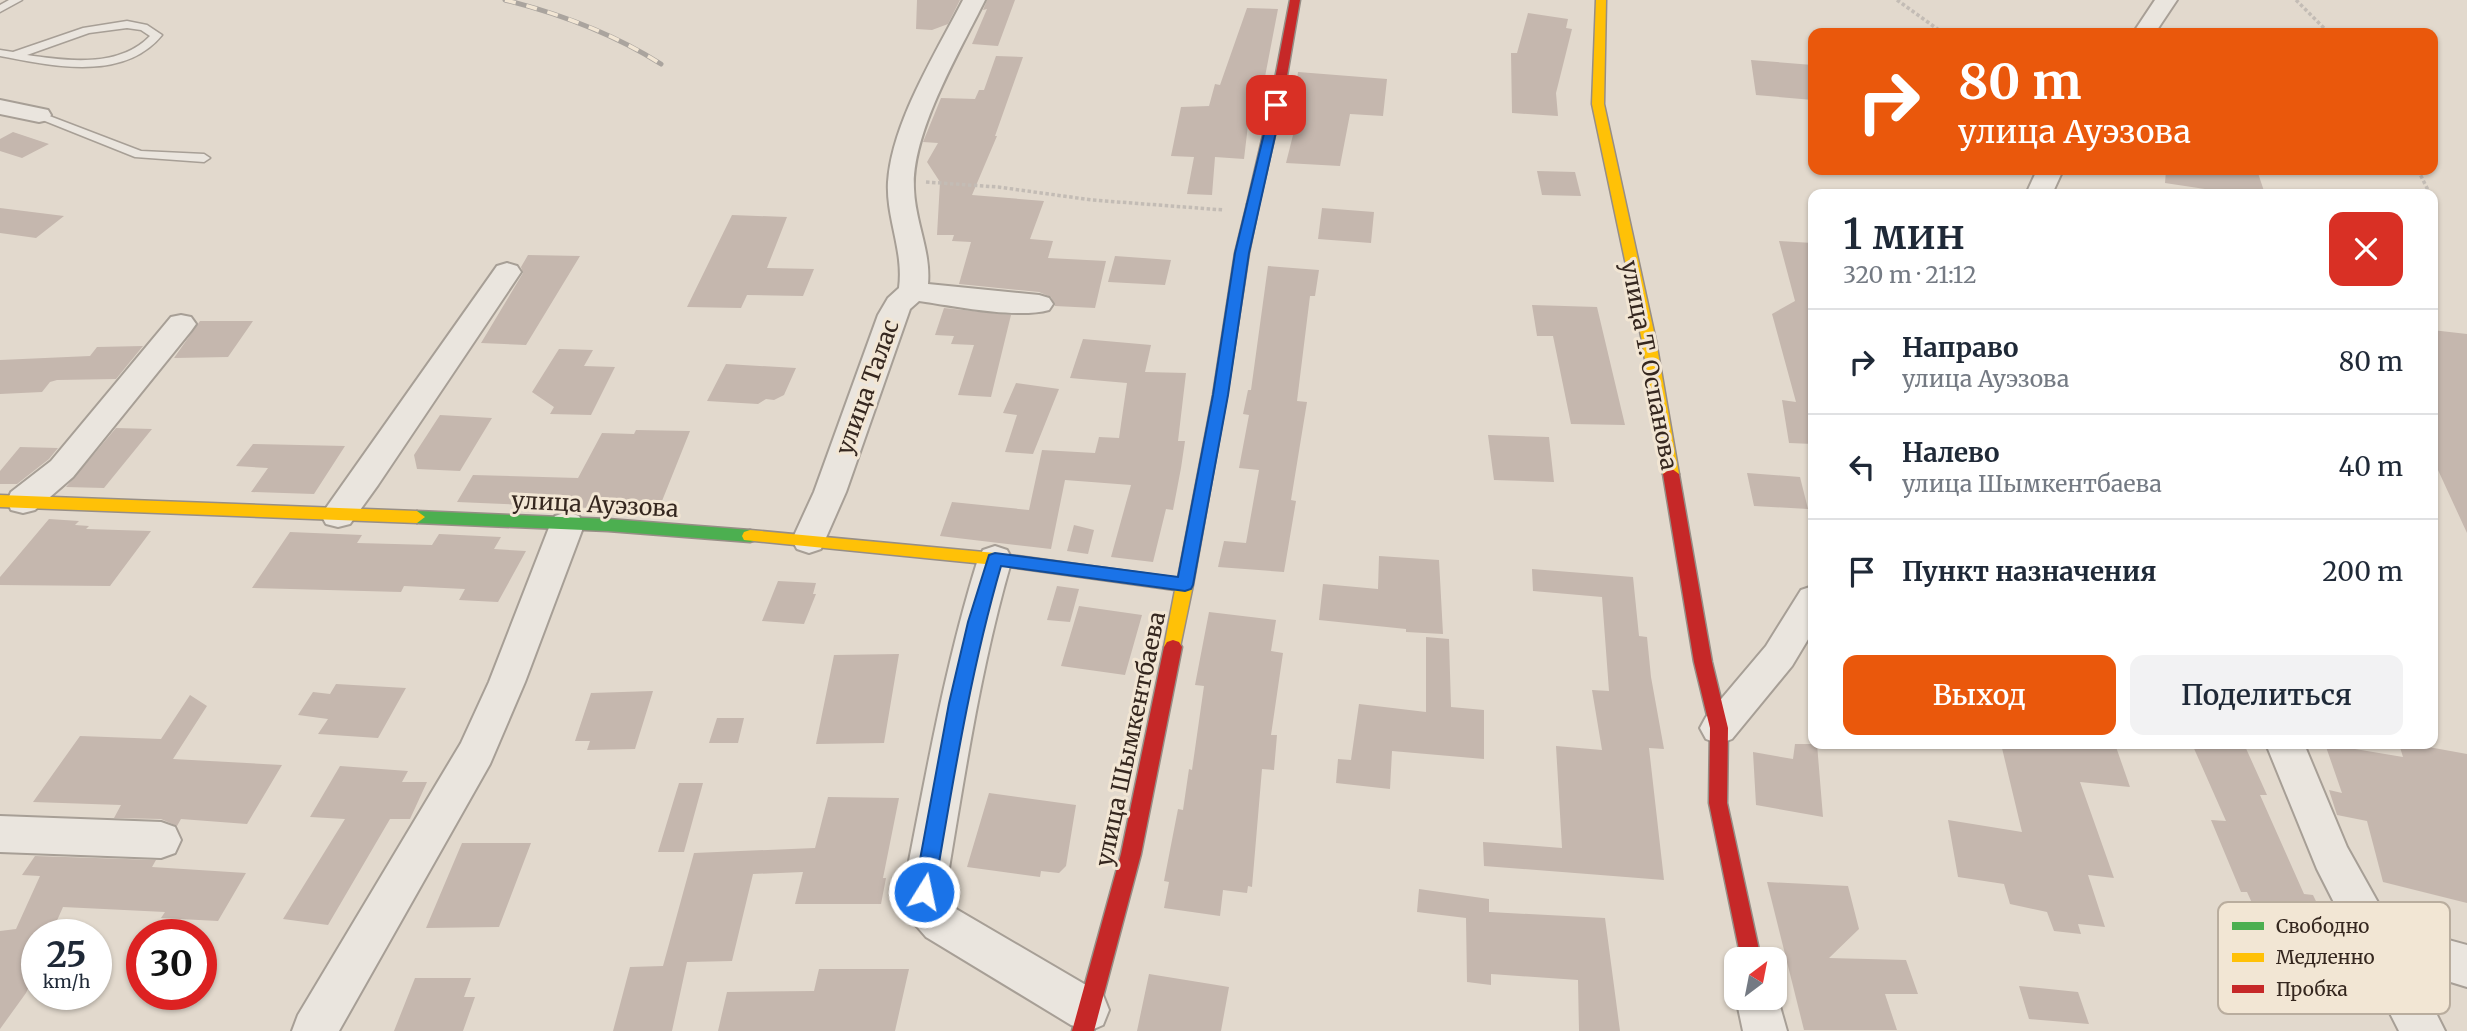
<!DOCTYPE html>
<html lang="ru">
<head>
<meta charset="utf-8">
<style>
	:root { --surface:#fff; --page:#f2f2f3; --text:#1f2937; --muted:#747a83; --line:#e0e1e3; --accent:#ea580c }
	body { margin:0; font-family:Merriweather,serif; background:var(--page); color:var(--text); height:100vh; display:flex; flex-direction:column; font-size:26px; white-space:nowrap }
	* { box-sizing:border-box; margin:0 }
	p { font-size:23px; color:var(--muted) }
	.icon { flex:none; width:38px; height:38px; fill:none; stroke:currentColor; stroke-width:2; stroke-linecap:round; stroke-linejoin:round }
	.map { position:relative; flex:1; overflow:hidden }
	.details { position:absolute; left:1808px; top:189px; width:630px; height:560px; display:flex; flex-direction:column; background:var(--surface); border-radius:14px; box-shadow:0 2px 5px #0004 }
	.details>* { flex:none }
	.banner { position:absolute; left:1808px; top:28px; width:630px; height:147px; border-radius:14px; box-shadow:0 2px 5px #0004; background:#ea580c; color:#fff; overflow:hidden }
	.needle { width:46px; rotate:32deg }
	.fabs { position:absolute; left:1724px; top:947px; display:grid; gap:14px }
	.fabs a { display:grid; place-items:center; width:63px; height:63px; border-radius:14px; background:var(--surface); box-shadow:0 2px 5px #0004; font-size:35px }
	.speed { position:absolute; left:21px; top:919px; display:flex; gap:14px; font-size:35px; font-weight:700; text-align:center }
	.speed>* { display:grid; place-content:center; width:91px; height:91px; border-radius:50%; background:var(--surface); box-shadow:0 2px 5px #0004; line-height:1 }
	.speed small { font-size:18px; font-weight:400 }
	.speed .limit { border:10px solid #d22; background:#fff; color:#111 }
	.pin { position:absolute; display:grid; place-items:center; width:60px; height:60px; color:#fff; margin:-30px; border-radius:14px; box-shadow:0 4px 10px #0006 }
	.me { position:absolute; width:77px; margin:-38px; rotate:10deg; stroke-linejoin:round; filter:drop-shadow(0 0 5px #0008) }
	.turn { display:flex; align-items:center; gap:24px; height:147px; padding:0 35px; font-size:32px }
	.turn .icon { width:91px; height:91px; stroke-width:2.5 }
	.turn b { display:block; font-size:49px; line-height:60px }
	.round { display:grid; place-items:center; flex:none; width:74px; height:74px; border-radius:14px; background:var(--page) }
	.summary { display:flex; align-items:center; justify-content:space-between; height:119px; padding:0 35px }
	h1 { font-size:42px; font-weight:600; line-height:52px }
	.primary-button { display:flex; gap:14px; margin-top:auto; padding:14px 35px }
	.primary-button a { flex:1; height:80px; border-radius:14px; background:var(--accent); color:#fff; font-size:28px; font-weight:600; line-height:80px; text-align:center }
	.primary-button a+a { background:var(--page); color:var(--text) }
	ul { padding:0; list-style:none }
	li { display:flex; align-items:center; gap:21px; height:105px; padding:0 35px; border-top:2px solid var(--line) }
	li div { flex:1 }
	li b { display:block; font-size:26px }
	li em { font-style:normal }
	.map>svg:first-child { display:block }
	.building { fill:#c5b7ae }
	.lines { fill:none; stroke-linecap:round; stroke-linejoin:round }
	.lane-casing { stroke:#a79f96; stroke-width:3 }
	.street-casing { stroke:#a79f96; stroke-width:4 }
	.fast-casing { stroke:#978e86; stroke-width:3 }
	.slow-casing { stroke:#978e86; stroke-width:3 }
	.jam-casing { stroke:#978e86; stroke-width:3 }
	.path { stroke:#c3bcb5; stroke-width:3.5; stroke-dasharray:3.5 2.5; stroke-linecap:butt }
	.lane { fill:#eae5de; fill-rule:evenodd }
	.street { fill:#eae5de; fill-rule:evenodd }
	.fast { fill:#4caf50; fill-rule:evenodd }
	.slow { fill:#ffc107; fill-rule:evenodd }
	.jam { fill:#c62828; fill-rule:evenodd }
	.rail-casing { stroke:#aaa49e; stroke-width:5 }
	.rail { stroke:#f2e6d4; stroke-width:3.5; stroke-dasharray:11; stroke-linecap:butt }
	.route { fill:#1a73e8; stroke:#114b97; stroke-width:2 }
	.labels { text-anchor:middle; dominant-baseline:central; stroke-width:6; stroke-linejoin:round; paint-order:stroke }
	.street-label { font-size:23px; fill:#35271f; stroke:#f2e6d4 }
	.key { fill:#f2e6d4; stroke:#b9ad9e; stroke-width:2 }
	.key-label { font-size:19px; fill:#35271f }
</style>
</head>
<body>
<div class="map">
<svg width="2467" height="1031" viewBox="0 0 2467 1031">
	<rect width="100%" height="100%" fill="#e2d9cd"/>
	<path class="building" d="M917,0H960L948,24L932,30L916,29Z
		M987,0H1015L998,46L972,44L987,9L983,10Z
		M1247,8L1278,9L1259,108H1250L1244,159L1215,157L1212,195L1187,194L1194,157L1171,156L1181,107L1209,106L1215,84L1220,85Z
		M1528,13L1568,19L1566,28L1572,29L1556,93L1558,116L1512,113L1511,53H1517Z
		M996,56L1023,57L995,136H997L972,195L1044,201L1030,239L1053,241L1048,258L1106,261L1095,308L1055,306L1051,297L1039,292L959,284L971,242L952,241L954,235H937L940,182L927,162L938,143L923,142L941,98L975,99L979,90H984Z
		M1751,60L1813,65V100L1756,95Z
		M1298,72L1387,79L1383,116L1350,114L1340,166L1286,163L1299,111L1292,110Z
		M13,132L49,144L22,158L0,151V139Z
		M2166,170H2233L2258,173L2265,194H2238L2165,183Z
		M1537,171L1575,172L1581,196L1542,195Z
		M0,208L64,216L36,238L0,233Z
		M1322,208L1374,212L1371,243L1318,239Z
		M732,215L787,217L767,268L814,269L803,296L747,295L741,308L687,307Z
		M1779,241L1813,243V444L1789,443L1782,400L1796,402L1772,314L1795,301Z
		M528,255L580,256L526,345L481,343L523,273L521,267Z
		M1115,256L1171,260L1165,285L1108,282Z
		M1268,266L1319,270L1315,296H1310L1297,401L1307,402L1291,500L1296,501L1284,572L1218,567L1224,541L1246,543L1259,470L1239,468L1249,415L1243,414L1248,390H1251Z
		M1532,305L1597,307L1625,425L1571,424L1553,336H1537Z
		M944,308L1011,315L991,397L958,395L974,345L951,344L954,336L935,335Z
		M200,321H253L228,357L174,358Z
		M2432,330L2467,334V533L2438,470L2432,469Z
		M1083,339L1151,345L1145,372L1186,373L1178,441H1185L1181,468L1173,510L1166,509L1153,562L1111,557L1131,485L1065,480L1051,549L940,536L952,502L1029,510L1042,450L1095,453L1099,437L1119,438L1127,383L1070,378Z
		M143,346L116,379L57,380L50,382L42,392L0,394V360L90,356L97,347Z
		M559,349L593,350L584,366L615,367L591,415L550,414L554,407L532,392Z
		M726,364L796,368L784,395L774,400L766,399L758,404L707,401Z
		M1016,383L1059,389L1033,454L1005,452L1017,415L1003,413Z
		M440,415L492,418L460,471L417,469L414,455Z
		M116,428L152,429L104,488L66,487Z
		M636,430L690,431L658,511L457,502L473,475L578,478L602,433L634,434Z
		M1488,435L1549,437L1554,482L1494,480Z
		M253,444L345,446L314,494L251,492L268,468L236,466Z
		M20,447L58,448L49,459L17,484H0V471Z
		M1747,473L1800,477L1808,509L1754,506Z
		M49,519L79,521L75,525L89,526L86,529L151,531L110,586L0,585V577Z
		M1074,525L1094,530L1088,554L1067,551Z
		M290,532L362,535L357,543L432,545L439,534L501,537L494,549L526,551L498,602L459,600L465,589L404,586L401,592L252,588Z
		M1379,556L1439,560L1443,634L1406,632V629L1319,620L1323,584L1378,589Z
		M1532,569L1633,577L1639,636L1647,637L1651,677L1664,749L1649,748L1664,880L1484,866L1483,842L1562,848L1556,746L1602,750L1592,690L1609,691L1602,597L1533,591Z
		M778,581L816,583L813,594H816L804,624L762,621Z
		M1057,586L1079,589L1070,622L1047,620Z
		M1079,606L1142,615L1125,675L1061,666Z
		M1209,612L1276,620L1271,651L1283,653L1271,735H1277L1274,770L1262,769L1252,887L1248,886L1247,893L1223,890L1220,916L1164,908L1169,882L1164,881L1178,809L1183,810L1189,769L1192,770L1204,686L1195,685Z
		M1426,637L1449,639L1451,707L1484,710V759L1392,751L1390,789L1336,783L1338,759L1351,760L1359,704L1426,712Z
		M899,654L884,743L816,744L834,655Z
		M336,684L406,688L378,738L318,734L328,719L298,715L313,692L330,694Z
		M653,691L635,749L587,750L590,741H575L591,693Z
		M190,695L207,706L173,759L282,765L247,824L181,819L177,826L161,819L114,818L121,805L33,802L80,736L161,739Z
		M717,718H744L738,743H709Z
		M1795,744H1817L1823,817L1756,805L1753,752L1793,759Z
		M2001,744H2115L2130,787L2080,782L2114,878L2088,875L2105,927L2078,924L2081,934L2054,931L2047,912L2010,904L2004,884L1958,877L1948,820L2022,832Z
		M2192,744H2244L2267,795H2260L2304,894L2313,895L2326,922L2258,916L2247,892H2241L2211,820L2226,821Z
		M2325,744L2403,757L2399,744H2412L2467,754V903L2383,882L2367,821L2337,815L2329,790L2342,793Z
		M340,766L408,771L402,782H427L410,819H390L328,925L283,919L345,819L310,817Z
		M679,783H703L684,852H658Z
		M989,793L1076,805L1066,866L1059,873L1041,871L1040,877L967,867Z
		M828,797L899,798L883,878H886L881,904H795L803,872L753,874L732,961L687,962L672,1031H613L630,967L663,966L694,853L815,848Z
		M462,843H531L499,927L426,928Z
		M35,856L156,860L152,867L246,873L218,921L161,918L165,912L63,907L51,934H37V969L26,993L0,1029V931L16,929L40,876L22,875Z
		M1767,882L1848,886L1859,929L1829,958L1906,960L1918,994H1885L1897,1030H1804Z
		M1419,889L1489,899V912L1605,918L1620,1031H1579L1578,980L1491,974V985L1467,982L1466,918L1417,912Z
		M2248,967L2352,972L2367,1002L2328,1000L2335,1014L2293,1011L2286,998L2262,997Z
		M819,969H909L895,1031H718L727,992L814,991Z
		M1149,974L1229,987L1221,1031H1137Z
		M415,978H471L464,997H475L463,1031H394Z
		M2019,986L2078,992L2089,1024L2029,1019Z"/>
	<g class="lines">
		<g class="lane-casing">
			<path id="lane" d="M9,0H22L0,12V5Z
				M127,21L147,25L162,35C124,82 52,66 0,56V50L13,52L83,28ZM127,28L141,30L150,36C119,68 68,61 27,55L89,33Z
				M39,112L141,151L204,154L210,158L204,162L135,157L35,117L33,115Z"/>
		</g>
		<g class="street-casing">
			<path id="street" d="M963,0H985C960,51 911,133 914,189C915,222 931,251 928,284L1039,295L1049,298L1053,304L1049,310C1016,319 954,306 919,301L910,309L846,492L821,549L809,553L797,549L792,540L814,492L878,315L888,298L899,288C904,251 886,218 888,182C892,122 936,53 963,0Z
				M2155,0H2177L2155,33H2133Z
				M0,100L48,110L51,115L48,120L39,122L0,114Z
				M2037,170H2063L2052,194H2026Z
				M507,263L517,266L521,272L378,485L350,524L338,527L326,524L321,515L497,266Z
				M181,315L191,317L196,324L191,331L73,477L35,510L23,513L11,510L7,501L11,492L51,461L171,317Z
				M567,512L579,516L584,525L525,682L490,764L339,1031H292L298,1015L461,743L489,682L550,525L555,516Z
				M995,546L1007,550L1012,559C980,668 964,780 945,892L956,909L1103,995L1109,1010L1103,1025L1089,1031L1071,1025L926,937L913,922L903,892C925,780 944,668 978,559L983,550Z
				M1813,586V631L1792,666L1732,739L1719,744L1706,739L1700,728L1706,717L1766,646L1801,590Z
				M2266,744H2304L2347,847L2385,915L2423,933L2467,945V987L2415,971L2445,1031H2399L2317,869Z
				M0,816L161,822L175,827L181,840L175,853L161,858L0,852Z
				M1774,985L1787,1031H1743L1736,998H1774Z"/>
		</g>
		<g class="fast-casing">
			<path id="fast" d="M417,511L608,519L750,530L756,532L758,536L756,540L750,542L608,531L417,523L409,517Z"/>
		</g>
		<g class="slow-casing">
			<path id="slow" d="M1596,0H1606L1604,104L1656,341L1679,474L1671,480L1663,474L1642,341L1592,104Z
				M1253,200L1259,204L1249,253L1227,395L1193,585L1179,652L1173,654L1167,652L1164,647L1175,590L995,565L744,540L742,536L744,532L750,530L995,553L1178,578L1213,395L1235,253L1247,204Z
				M0,495L417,511L425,517L417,523L0,507Z"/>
		</g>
		<g class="jam-casing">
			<path id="jam" d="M1290,0H1300L1282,105L1259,204L1253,208L1247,204L1270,105Z
				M1671,468L1679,474L1712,662L1728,728L1727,803L1761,959H1741L1709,803L1710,728L1694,662L1663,474Z
				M1173,640L1179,642L1182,647L1141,854L1094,1031H1072L1121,854L1164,647L1167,642Z"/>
		</g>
		<path class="path" d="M1897,0L1943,33
			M2296,0L2329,33
			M2418,170L2430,194
			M926,182L998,187L1092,200L1224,210
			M2432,200L2435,205"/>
		<use href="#lane" class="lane"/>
		<use href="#street" class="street"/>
		<use href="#fast" class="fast"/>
		<use href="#slow" class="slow"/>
		<use href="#jam" class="jam"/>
		<g class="rail-casing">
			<path id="rail" d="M505,0C561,14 612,33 661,64"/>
		</g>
		<use href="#rail" class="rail"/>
	</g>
	<path class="route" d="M1276,102L1282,105L1249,253L1228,395L1193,585L1191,589L1185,591L1001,566C970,673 953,782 934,892L931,898L924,901L917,898L914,892L949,703L968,622L989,555L995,553L1178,577L1213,395L1235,253L1271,105Z"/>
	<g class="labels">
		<g class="street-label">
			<text transform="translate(1650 365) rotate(79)">улица Т. Оспанова</text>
			<text transform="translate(867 387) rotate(-70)">улица Талас</text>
			<text transform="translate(595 504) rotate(3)">улица Ауэзова</text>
			<text transform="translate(1130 739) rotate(-78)">улица Шымкентбаева</text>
		</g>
	</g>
	<rect x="2218" y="902" width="232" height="112" rx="10" class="key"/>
	<rect x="2232" y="922" width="32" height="8" fill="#4caf50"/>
	<rect x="2232" y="953" width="32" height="9" fill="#ffc107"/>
	<rect x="2232" y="985" width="32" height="8" fill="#c62828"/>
	<g class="key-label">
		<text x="2276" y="933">Свободно</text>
		<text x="2276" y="964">Медленно</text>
		<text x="2276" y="996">Пробка</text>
	</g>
</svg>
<div class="fabs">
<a><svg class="needle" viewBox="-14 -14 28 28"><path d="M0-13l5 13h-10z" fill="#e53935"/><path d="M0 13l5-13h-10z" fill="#747a83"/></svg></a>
</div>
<div class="speed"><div>25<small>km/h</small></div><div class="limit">30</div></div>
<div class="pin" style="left:1276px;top:105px;background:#d93025"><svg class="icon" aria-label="arrive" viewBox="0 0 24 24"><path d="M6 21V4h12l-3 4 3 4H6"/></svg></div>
<svg class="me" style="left:924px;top:892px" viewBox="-20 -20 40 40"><circle r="17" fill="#1a73e8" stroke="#fff" stroke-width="3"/><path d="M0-11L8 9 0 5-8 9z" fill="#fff"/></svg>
<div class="banner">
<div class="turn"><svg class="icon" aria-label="right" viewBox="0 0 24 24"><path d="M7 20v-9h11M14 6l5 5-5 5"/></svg><div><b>80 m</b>улица Ауэзова</div></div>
</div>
<section class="details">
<div class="summary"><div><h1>1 мин</h1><p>320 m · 21:12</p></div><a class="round" style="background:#d93025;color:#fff"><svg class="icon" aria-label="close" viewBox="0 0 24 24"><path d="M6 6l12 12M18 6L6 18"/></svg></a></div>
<ul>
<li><svg class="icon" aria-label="right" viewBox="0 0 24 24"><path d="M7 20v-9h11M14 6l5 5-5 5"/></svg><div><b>Направо</b><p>улица Ауэзова</p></div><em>80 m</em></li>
<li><svg class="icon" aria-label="left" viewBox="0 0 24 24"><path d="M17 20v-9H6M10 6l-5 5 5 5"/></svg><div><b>Налево</b><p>улица Шымкентбаева</p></div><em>40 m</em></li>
<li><svg class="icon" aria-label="arrive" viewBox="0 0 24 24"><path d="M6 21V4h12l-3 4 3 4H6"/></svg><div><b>Пункт назначения</b></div><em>200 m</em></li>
</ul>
<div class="primary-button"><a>Выход</a><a>Поделиться</a></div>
</section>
</div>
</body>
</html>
